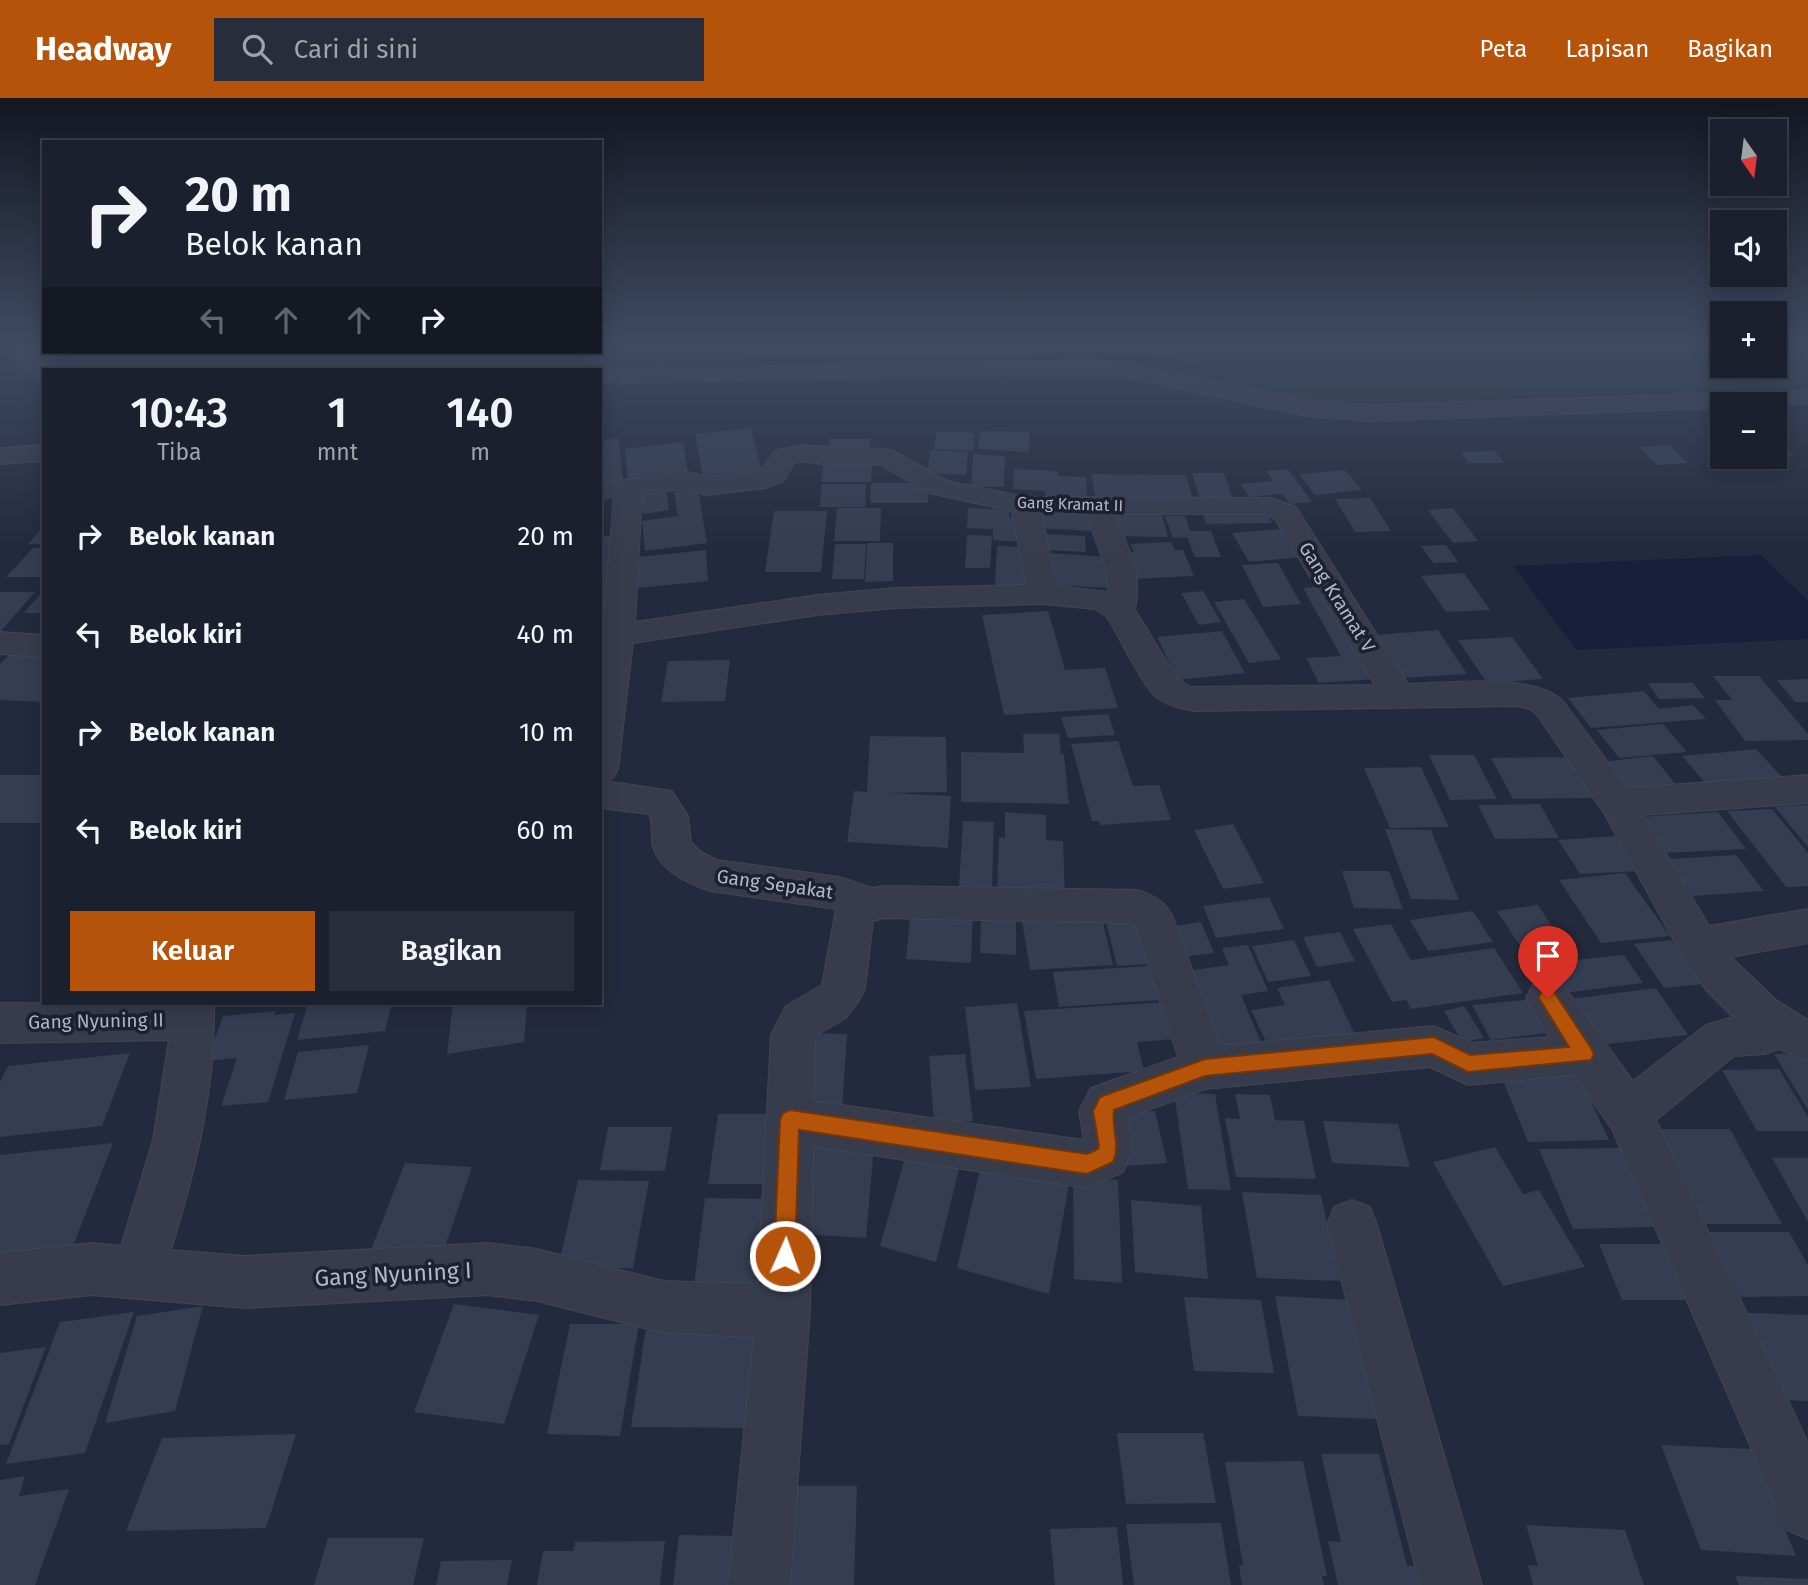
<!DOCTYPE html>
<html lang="id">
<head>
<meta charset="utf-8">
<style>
	:root { --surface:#1a202e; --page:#272d3a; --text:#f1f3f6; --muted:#9fa3aa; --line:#383e4a; --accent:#b45309 }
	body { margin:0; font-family:"Fira Sans",sans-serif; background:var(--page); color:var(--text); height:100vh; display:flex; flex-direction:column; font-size:26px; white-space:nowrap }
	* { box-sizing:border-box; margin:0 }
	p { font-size:23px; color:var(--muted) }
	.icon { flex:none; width:38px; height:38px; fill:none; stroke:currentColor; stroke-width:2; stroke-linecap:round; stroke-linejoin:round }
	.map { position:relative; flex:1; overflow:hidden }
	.panel { position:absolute; left:42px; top:270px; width:560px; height:637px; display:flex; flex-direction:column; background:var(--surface); border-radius:0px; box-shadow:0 4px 18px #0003,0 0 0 2px var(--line) }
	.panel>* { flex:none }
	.guide { position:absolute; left:42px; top:42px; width:560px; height:214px; border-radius:0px; box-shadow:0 4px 18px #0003,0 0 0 2px var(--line); background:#1a202e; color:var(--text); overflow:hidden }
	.needle { width:46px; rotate:166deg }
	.controls { position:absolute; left:1710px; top:21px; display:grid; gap:14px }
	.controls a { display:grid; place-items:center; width:77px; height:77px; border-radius:0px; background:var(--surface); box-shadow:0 4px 18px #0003,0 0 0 2px var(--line); font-size:35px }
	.pin { position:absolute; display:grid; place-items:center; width:60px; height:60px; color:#fff; margin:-72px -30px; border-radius:50% 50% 50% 0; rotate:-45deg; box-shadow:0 0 7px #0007 }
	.pin .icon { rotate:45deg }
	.me { position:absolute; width:77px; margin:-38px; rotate:2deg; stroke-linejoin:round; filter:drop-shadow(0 0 5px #0008) }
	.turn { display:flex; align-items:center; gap:24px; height:147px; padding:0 28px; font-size:32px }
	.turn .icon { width:91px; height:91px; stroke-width:2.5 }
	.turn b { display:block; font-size:49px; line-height:60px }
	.lanes { display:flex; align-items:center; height:66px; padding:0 28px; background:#0003; justify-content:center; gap:35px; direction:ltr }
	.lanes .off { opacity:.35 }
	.eta { display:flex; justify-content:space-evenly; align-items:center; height:119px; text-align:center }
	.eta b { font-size:42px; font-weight:600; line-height:49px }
	.action { display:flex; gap:14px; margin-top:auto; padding:14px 28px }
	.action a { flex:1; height:80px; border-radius:0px; background:var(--accent); color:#fff; font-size:28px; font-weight:600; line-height:80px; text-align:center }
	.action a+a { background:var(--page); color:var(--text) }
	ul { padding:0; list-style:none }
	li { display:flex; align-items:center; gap:21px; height:98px; padding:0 28px }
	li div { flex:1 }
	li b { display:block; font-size:26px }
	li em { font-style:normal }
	header { display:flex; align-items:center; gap:42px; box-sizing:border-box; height:98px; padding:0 35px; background:var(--accent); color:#fff }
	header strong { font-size:33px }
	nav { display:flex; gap:38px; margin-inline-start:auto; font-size:24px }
	.search { width:490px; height:63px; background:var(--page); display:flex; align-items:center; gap:18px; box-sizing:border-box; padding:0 24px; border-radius:0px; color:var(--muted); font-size:26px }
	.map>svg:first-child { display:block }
	.green { fill:#25373e }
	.water { fill:#171f3a }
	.building { fill:#353d52 }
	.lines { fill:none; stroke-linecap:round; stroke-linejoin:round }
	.minor-casing { stroke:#404556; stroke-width:2 }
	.minor { fill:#373c4d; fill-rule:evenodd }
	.route { fill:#b45309; stroke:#753606; stroke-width:2 }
	.labels { text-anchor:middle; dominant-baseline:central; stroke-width:7; stroke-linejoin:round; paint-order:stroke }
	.far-street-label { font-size:16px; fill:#b3b7c8; stroke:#1c2132 }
	.street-label { font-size:19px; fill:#b3b7c8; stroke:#1c2132 }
	.near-street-label { font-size:23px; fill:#b3b7c8; stroke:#1c2132 }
</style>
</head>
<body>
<header>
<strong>Headway</strong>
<div class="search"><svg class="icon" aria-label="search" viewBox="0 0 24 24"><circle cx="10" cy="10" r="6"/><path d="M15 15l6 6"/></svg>Cari di sini</div>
<nav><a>Peta</a><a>Lapisan</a><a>Bagikan</a></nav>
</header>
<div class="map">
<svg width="1808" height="1487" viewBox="0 0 1808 1487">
	<rect width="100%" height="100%" fill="#232a3d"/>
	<path class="green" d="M600,245H1722V268H1774L1775,245H1808V288L1303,306L1253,289L1233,286L1223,279L1156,256L1130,253L364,271H105L44,254H600Z"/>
	<path class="water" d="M1761,457L1808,503V541L1576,552L1513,468Z"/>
	<path class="building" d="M751,330L762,374L703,381L695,336Z
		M937,333L975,335L973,353L934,351Z
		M980,333L1029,334V354L978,351Z
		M619,340L623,386L600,389V343Z
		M830,341H870V356H828Z
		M1774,342L1794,358L1774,359Z
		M683,344L688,376L628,383L625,351Z
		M1669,347L1688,365L1657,367L1639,349Z
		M930,352L968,354L966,377L927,375Z
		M1495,353L1504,365H1469L1461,354Z
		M973,356L1005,358L1004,389L971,388Z
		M824,362H872L871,384H821Z
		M1014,371L1058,373V378L1086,379L1087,403L1045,401V393L1013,391Z
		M1288,371L1312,404L1289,406L1283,396L1249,399L1240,386L1273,383L1266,373Z
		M1345,372L1362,392L1315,397L1299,376Z
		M1192,375H1224L1233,402H1200Z
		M1091,376L1186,377L1193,402H1096Z
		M871,385H927L928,405H870Z
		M822,386H866L865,409H820Z
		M666,391L669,412L643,416L640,394Z
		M698,391L707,445L645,453L642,423L678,418L674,394Z
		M1370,400L1391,433L1355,434L1335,401Z
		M1264,409L1272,425L1206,426L1200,410Z
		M837,410H881L880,443H834Z
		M968,410L1009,412V419L1021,420L1020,444L993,442V431L967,430Z
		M1453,410L1478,443L1453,445L1428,412Z
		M774,413H827L821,474H765Z
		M1037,415L1090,417L1091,433L1037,430Z
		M1106,416H1162L1168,439L1110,438Z
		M1165,418H1185L1190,433H1211L1221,459H1195L1187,439L1173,440Z
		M44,428V446H28Z
		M1282,431L1301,459L1249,464L1232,435Z
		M1043,436L1085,438L1086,454L1043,452Z
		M622,437L616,511L600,512V438Z
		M967,437L992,438L990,470H965Z
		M1171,444L1175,452H1183L1194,478L1133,481L1123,455L1134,454L1130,446Z
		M867,445H893V483L865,484Z
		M835,446H866L864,481H832Z
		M1446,447L1458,464L1433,465L1421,448Z
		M997,448L1027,449V489L995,487Z
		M33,450H44V479H6Z
		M706,452L708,483L638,490V459Z
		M1049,455L1108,459L1110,490L1049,487Z
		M1278,465L1301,506L1263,509L1242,467Z
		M1464,475L1490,512L1446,514L1421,478Z
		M1324,488L1375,581L1319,585L1306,560L1341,558L1303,490Z
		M44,492V515H24Z
		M1203,493L1221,524L1199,527L1181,495Z
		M0,494H35L0,534Z
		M1244,501L1281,561L1249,565L1214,504Z
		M1048,513L1065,572L1105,570L1118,610L1004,617L982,517Z
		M1438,532L1467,576L1399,580L1374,537Z
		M1222,533L1245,575L1178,582L1157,539Z
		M1512,539L1543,581L1487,585L1458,542Z
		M14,552L44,553V604L0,602V566Z
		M730,562L725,603L661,604L668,563Z
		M1713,578H1759L1808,636V642L1745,643L1715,602H1732Z
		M1808,581V604H1795L1777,582Z
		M1648,585H1693L1705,600L1659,601Z
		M1644,593L1659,611L1693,607L1706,621L1591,630L1568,600Z
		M1108,616L1115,637L1068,640L1061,619Z
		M1663,626L1687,654L1619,660L1597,632Z
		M1023,636H1059L1061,656H1064L1069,706L961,704V654L1024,655Z
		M870,638L946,639L947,694L888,695L951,698L948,750L847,744L854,693L867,694Z
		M1118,643L1133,688L1159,687L1171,722L1100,727L1099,723H1092L1071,646Z
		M1756,651L1783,680L1707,687L1682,658Z
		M1429,657H1474L1497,701L1450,702Z
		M1653,658L1681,693L1627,698L1601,664Z
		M1572,659L1597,700L1513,701L1491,660Z
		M1421,669L1449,729L1390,730L1364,670Z
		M0,677H44V725H0Z
		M1540,706L1559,740L1495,741L1478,707Z
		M1808,707V749L1775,709Z
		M1772,711L1808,755V788L1786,789L1727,713Z
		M1005,714L1046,717V742L1063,743L1065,800L997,796L999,739L1005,740Z
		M1718,714L1746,751L1664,755L1638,719Z
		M963,723L994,724L992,790L959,788Z
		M1233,726L1264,785L1223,791L1194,732Z
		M1385,731L1431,732L1459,802L1411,801Z
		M1619,738L1642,773L1580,776L1558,742Z
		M1736,757L1764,793L1693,798L1668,761Z
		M1342,773H1389L1403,811L1354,810Z
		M1625,775L1670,838L1601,845L1559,782Z
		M1269,799L1284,831L1216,840L1203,808Z
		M1538,807L1573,860L1532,866L1497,813Z
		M911,809L973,813L971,865L906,861Z
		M1100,812L1113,867L1030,872L1021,817Z
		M1473,813L1493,844L1428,853L1410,822Z
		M1140,814L1154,866L1117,868L1104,816Z
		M981,816L1016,818V857L980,855Z
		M1201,824L1214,855L1174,860L1162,830Z
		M1391,826L1411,862L1494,850L1523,895L1411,911L1406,902L1392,904L1353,831Z
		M1340,834L1355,863L1317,869L1303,839Z
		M1294,842L1311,878L1268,884L1252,848Z
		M1671,842L1703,886L1664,890L1634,846Z
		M1248,847L1268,893L1241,897L1261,944L1203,953L1174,875L1229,867L1222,850Z
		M1624,857L1643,885L1563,895L1545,865Z
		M1150,868L1159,902L1059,909L1053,874Z
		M1329,882L1355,937L1301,945L1299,940L1266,944L1251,912L1285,907L1277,890Z
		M1656,890L1688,937L1590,948L1562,902Z
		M1535,901L1555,934L1491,942L1472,907Z
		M1167,904L1177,941L1137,944L1144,973L1036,981L1024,913Z
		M308,905H392L385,933L297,942Z
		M453,905H527L524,944L447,956Z
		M1017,905L1031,989L975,992L965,909Z
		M1464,908L1484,940L1462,944L1444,913Z
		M275,913L274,917L295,915L268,1004L221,1008L237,960L207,963L223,918Z
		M803,935L847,936L842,1012L797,1011Z
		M369,947L357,995L284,1002L298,954Z
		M130,955L102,1028L0,1039V984L8,968Z
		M965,956L973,1023L934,1026L929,958Z
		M1774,956H1808V1012Z
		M1574,967L1609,1042L1528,1044L1497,968Z
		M1779,971L1808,1019V1033H1757L1722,972Z
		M1174,995L1215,996L1231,1092L1188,1091Z
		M1235,996L1270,997L1275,1022L1304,1023L1316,1081L1236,1079L1225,1020L1240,1021Z
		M1155,1013L1167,1065L1125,1068L1114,1016Z
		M718,1016H783L778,1086H708Z
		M1323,1023L1398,1026L1410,1069L1332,1065Z
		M608,1029H672L665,1073L600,1072Z
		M1650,1031H1730L1782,1126H1696Z
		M113,1045L67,1164L0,1172V1057Z
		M812,1046L874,1049L866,1140L801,1136Z
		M908,1049L961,1063L936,1164L880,1148Z
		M1495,1049L1523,1096L1539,1092L1585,1169L1503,1188L1433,1064Z
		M1621,1050L1658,1129L1573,1131L1539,1051Z
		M1772,1060H1808V1124Z
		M982,1063L1069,1087L1049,1196L957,1170Z
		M405,1065L472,1069L441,1161L369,1157Z
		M1073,1079L1118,1082L1122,1185L1074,1181Z
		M578,1082L649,1083L633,1170H558Z
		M1242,1094L1321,1097L1340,1183L1257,1180Z
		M705,1100L774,1101L765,1196L693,1195Z
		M1131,1102L1201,1108L1208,1181L1135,1174Z
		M1708,1134H1789L1808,1167V1198L1741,1199Z
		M1599,1146H1668L1694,1202H1622Z
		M1275,1198L1351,1202L1378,1321L1298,1318Z
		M1184,1199L1261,1202L1274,1275L1194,1273Z
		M454,1206L539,1217L504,1326L414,1314Z
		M203,1208L175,1313L105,1325L137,1218Z
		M134,1214L85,1355L6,1366L60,1224Z
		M1725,1214L1808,1217V1303L1764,1301Z
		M570,1226H639L620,1338L547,1336Z
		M646,1230H761L752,1330L631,1329Z
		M46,1249L9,1346L0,1347V1255Z
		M1117,1335H1203L1216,1405L1126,1406Z
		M296,1336L266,1430L126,1433L162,1340Z
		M1661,1347L1752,1351L1796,1458L1701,1452Z
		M1321,1356H1379L1407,1468H1442L1447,1487H1338L1328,1443L1341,1444Z
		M1303,1363L1327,1478H1322L1324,1487H1242L1239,1467H1243L1225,1364Z
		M25,1378L19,1398L69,1391L35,1487H0V1382Z
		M779,1388H857L854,1487H772Z
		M1221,1425L1231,1487H1134L1126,1426Z
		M1526,1427L1625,1432L1644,1487H1533L1528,1467L1538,1468Z
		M1117,1429L1123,1487H1055L1050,1431Z
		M679,1437L738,1438L733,1487H673Z
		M328,1440H424L413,1487H314Z
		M665,1443L660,1487H537L543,1453H573L575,1444Z
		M512,1462L507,1487H436L441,1463Z
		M1735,1478L1808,1481V1487H1739Z"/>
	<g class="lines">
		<g class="minor-casing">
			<path id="minor" d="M15,245H38L37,256L50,271H44V286C31,283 21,268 13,257Z
				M1092,262L1131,266L1306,302L1372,307L1808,292V306H1722V310L1372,323L1306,318L1131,280L1092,276L600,285V271H598Z
				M44,347V363L0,366V350Z
				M801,347C831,351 867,347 894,353L948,383L1025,399L1271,400L1296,409L1408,586C1450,585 1529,574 1562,602L1627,690L1808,677V705L1643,717L1709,828L1808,811V845L1731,859L1776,902L1808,922V963L1779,951L1765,956L1734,958L1656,1022L1808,1345V1441L1787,1432L1612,1031L1574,977L1468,987L1430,969L1205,991L1127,1020L1133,1048L1123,1074L1087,1090L813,1048L810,1213L790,1487H728L754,1239L664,1235L537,1203L488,1197L245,1210L92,1197L0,1207V1155L92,1145L121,1148L153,1042L169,942L0,945V905H214C216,989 196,1071 171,1152L245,1158L488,1145L537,1151L664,1183L758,1186L771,937L786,908L822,887L836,811L710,793C689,786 660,773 653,749C650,738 654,727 649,716L600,710V529H603L614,399L600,401V385L688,374L709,380L758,375L775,353ZM801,363L830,367H880L929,395L1012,413L1026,487L896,490L817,497L635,524L642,396L685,391L706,397L765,390L783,383L794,365ZM1041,415L1086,416L1107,473L1108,494L1057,488ZM1114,416H1266L1275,421L1375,587L1190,589L1177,580L1135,512C1143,471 1129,453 1114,416ZM1043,506L1095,511L1107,519C1119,538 1139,581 1153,596C1164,607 1179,610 1194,613L1517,608L1530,611L1538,618L1604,715L1683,859L1706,892L1733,919L1706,927L1633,983L1563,887L1548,881L1533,887L1526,900L1549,939L1472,945L1434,928L1220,948L1173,819C1165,803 1154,798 1138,792L884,788L873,790L839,779L717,762L701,754L691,744L688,718L672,693L605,683L613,680L618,671L633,545L817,517L896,510ZM884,820L1131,825L1136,829L1178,959L1091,990L1079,1013L1084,1042L814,1003L815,938L846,920L858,904L865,891L873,823Z
				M0,534L44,537V559L0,556Z
				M1352,1102L1370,1109L1377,1127L1482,1487H1420L1327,1127L1334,1109Z"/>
		</g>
		<use href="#minor" class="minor"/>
	</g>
	<linearGradient id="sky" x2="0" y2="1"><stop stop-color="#131722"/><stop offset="0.54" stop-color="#3f4a62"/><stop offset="1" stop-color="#3f4a62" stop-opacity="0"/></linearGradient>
	<rect width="1808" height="454" fill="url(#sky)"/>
	<path class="route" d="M1548,892L1554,894L1591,950L1594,956L1591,962L1468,974L1432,956L1205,978L1114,1012C1111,1031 1121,1046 1113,1064L1087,1076L799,1032L795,1158L792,1166L785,1169L777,1166L774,1158L780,1022L783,1015L790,1012L1087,1056L1098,1051L1099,1048L1093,1013L1100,999L1205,961L1434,939L1470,957L1569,949L1539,900L1541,894Z"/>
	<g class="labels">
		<g class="far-street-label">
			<text transform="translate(1070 406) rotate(2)">Gang Kramat II</text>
		</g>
		<g class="street-label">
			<text transform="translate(1337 499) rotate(58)">Gang Kramat V</text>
			<text transform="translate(775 786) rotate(8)">Gang Sepakat</text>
			<text transform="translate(96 923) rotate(-1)">Gang Nyuning II</text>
		</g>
		<g class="near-street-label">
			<text transform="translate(393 1176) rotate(-3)">Gang Nyuning I</text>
		</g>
	</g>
</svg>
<div class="controls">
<a><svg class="needle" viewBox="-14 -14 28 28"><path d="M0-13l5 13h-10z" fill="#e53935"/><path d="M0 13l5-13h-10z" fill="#9fa3aa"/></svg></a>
<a><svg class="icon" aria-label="sound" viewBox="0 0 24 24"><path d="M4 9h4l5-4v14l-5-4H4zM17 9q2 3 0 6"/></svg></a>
<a>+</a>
<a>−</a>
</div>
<div class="pin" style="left:1548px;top:900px;background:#d93025"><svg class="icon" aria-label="arrive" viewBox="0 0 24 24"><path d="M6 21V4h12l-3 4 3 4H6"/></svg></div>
<svg class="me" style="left:785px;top:1158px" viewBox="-20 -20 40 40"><circle r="17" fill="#b45309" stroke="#fff" stroke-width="3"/><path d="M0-11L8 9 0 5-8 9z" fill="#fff"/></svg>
<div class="guide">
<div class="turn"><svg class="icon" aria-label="right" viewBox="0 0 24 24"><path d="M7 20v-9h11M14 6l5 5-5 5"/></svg><div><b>20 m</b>Belok kanan</div></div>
<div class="lanes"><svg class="icon off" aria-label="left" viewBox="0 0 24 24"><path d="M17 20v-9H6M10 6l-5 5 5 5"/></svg><svg class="icon off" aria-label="ahead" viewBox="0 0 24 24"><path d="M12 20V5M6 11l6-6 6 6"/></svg><svg class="icon off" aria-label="ahead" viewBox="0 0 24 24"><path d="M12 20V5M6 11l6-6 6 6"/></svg><svg class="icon" aria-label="right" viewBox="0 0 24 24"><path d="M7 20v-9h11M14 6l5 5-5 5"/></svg></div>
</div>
<section class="panel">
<div class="eta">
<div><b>10:43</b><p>Tiba</p></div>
<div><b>1</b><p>mnt</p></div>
<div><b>140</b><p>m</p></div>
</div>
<ul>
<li><svg class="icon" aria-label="right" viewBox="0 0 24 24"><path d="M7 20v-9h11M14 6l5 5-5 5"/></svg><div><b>Belok kanan</b></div><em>20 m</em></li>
<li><svg class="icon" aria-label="left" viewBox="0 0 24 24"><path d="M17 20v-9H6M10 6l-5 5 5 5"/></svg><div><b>Belok kiri</b></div><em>40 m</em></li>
<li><svg class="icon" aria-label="right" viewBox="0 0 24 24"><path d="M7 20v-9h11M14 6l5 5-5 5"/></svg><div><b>Belok kanan</b></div><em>10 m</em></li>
<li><svg class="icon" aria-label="left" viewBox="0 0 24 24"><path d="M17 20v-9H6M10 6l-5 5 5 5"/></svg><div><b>Belok kiri</b></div><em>60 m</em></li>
</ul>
<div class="action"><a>Keluar</a><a>Bagikan</a></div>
</section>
</div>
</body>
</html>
